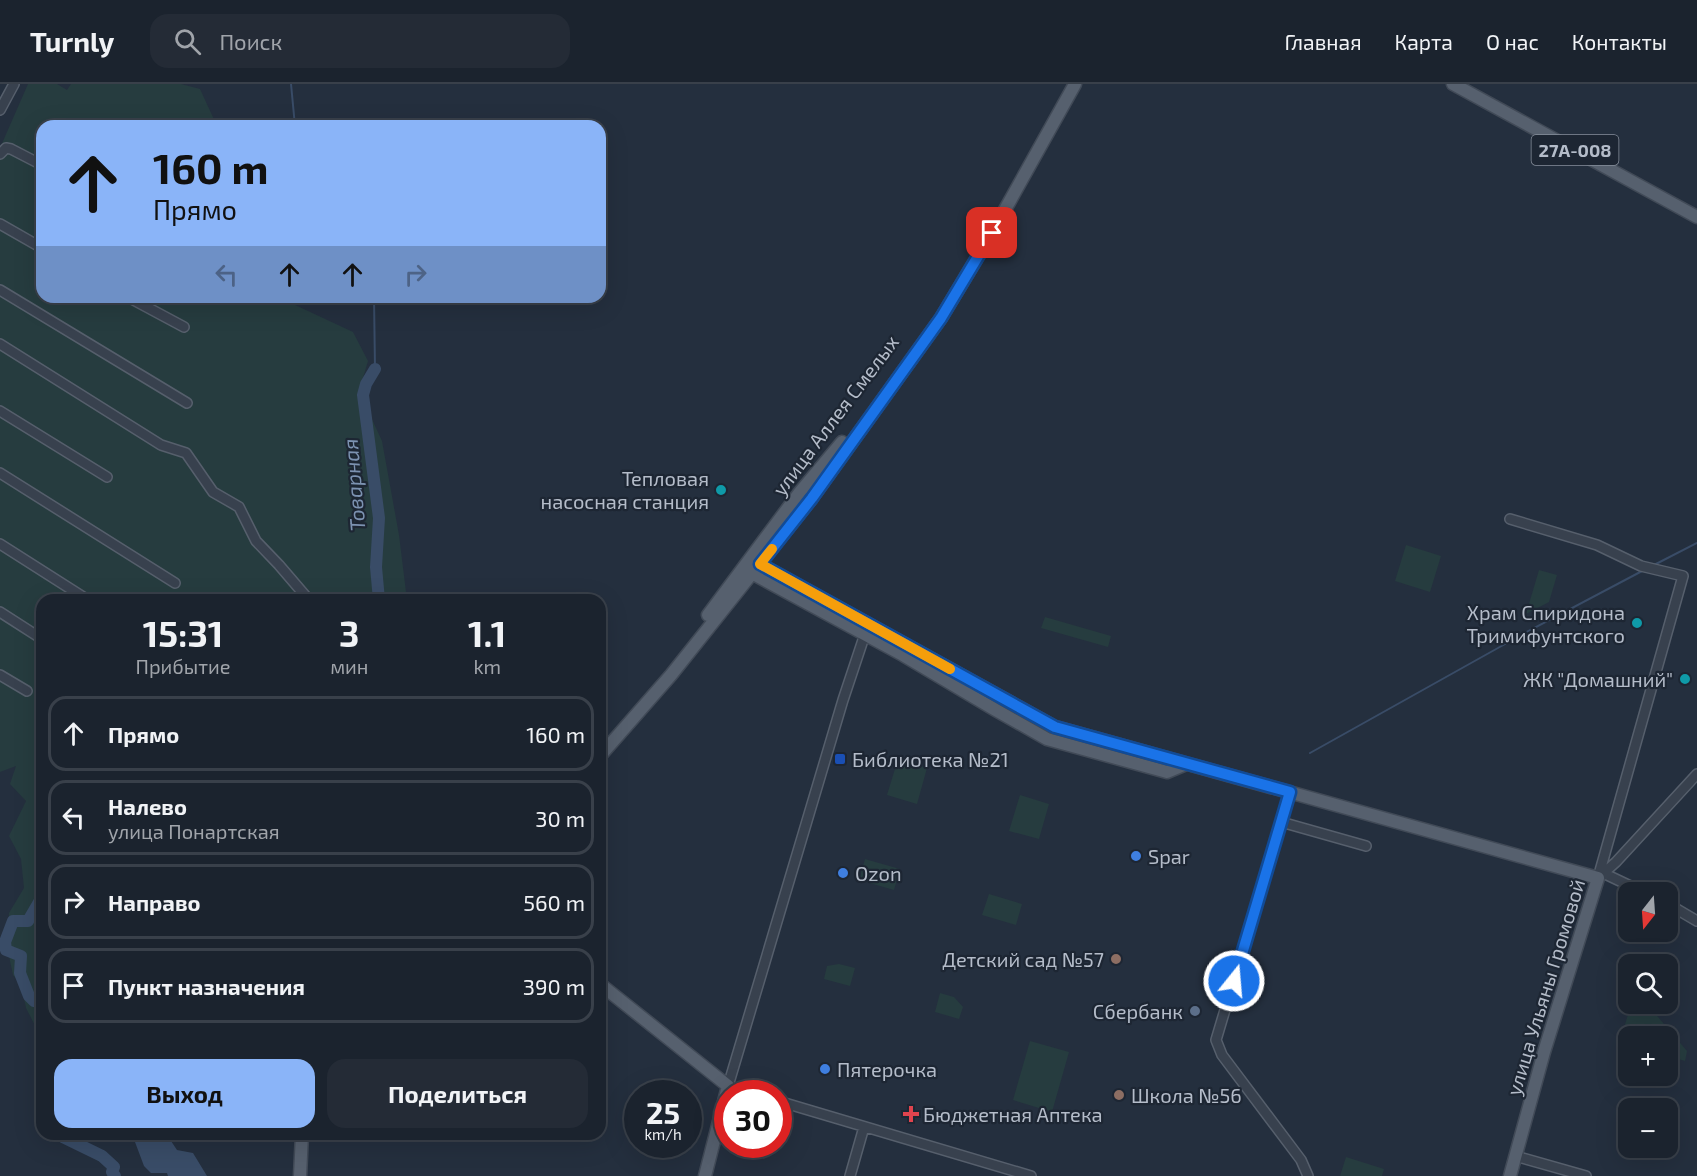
<!DOCTYPE html>
<html lang="ru">
<head>
<meta charset="utf-8">
<style>
	:root { --surface:#1b232e; --page:#242b36; --text:#f1f3f6; --muted:#a0a4aa; --line:#39404a; --accent:#8ab4f8 }
	body { margin:0; font-family:"Exo 2",sans-serif; background:var(--page); color:var(--text); height:100vh; display:flex; flex-direction:column; font-size:22px; white-space:nowrap }
	* { box-sizing:border-box; margin:0 }
	p { font-size:20px; color:var(--muted) }
	.icon { flex:none; width:33px; height:33px; fill:none; stroke:currentColor; stroke-width:2; stroke-linecap:round; stroke-linejoin:round }
	.map { position:relative; flex:1; overflow:hidden }
	.side { position:absolute; left:36px; top:510px; width:570px; height:546px; display:flex; flex-direction:column; background:var(--surface); border-radius:18px; box-shadow:0 6px 24px #0002,0 0 0 2px var(--line) }
	.side>* { flex:none }
	.banner { position:absolute; left:36px; top:36px; width:570px; height:183px; border-radius:18px; box-shadow:0 6px 24px #0002,0 0 0 2px var(--line); background:#8ab4f8; color:#111; overflow:hidden }
	.needle { width:39px; rotate:197deg }
	.tools { position:absolute; left:1618px; top:798px; display:grid; gap:12px }
	.tools a { display:grid; place-items:center; width:60px; height:60px; border-radius:12px; background:var(--surface); box-shadow:0 6px 24px #0002,0 0 0 2px var(--line); font-size:30px }
	.speed { position:absolute; left:624px; top:996px; display:flex; gap:12px; font-size:30px; font-weight:700; text-align:center }
	.speed>* { display:grid; place-content:center; width:78px; height:78px; border-radius:50%; background:var(--surface); box-shadow:0 6px 24px #0002,0 0 0 2px var(--line); line-height:1 }
	.speed small { font-size:15px; font-weight:400 }
	.speed .limit { border:9px solid #d22; background:#fff; color:#111 }
	.pin { position:absolute; display:grid; place-items:center; width:51px; height:51px; color:#fff; margin:-26px; border-radius:12px; box-shadow:0 3px 9px #0006 }
	.me { position:absolute; width:66px; margin:-33px; rotate:17deg; stroke-linejoin:round; filter:drop-shadow(0 0 4px #0008) }
	.turn { display:flex; align-items:center; gap:21px; height:126px; padding:0 18px; font-size:27px }
	.turn .icon { width:78px; height:78px; stroke-width:2.5 }
	.turn b { display:block; font-size:42px; line-height:51px }
	.lanes { display:flex; align-items:center; height:57px; padding:0 18px; background:#0003; justify-content:center; gap:30px; direction:ltr }
	.lanes .off { opacity:.35 }
	.eta { display:flex; justify-content:space-evenly; align-items:center; height:102px; text-align:center }
	.eta b { font-size:36px; font-weight:700; line-height:42px }
	.cta { display:flex; gap:12px; margin-top:auto; padding:12px 18px }
	.cta a { flex:1; height:69px; border-radius:18px; background:var(--accent); color:#111; font-size:24px; font-weight:700; line-height:69px; text-align:center }
	.cta a+a { background:var(--page); color:var(--text) }
	ul { padding:0; list-style:none }
	li { display:flex; align-items:center; gap:18px; height:75px; margin:0 12px 9px; padding:0 6px; border:3px solid var(--line); border-radius:18px }
	li div { flex:1 }
	li b { display:block; font-size:22px }
	li em { font-style:normal }
	header { display:flex; align-items:center; gap:36px; box-sizing:border-box; height:84px; padding:0 30px; background:var(--surface); border-bottom:2px solid var(--line) }
	header strong { font-size:28px }
	nav { display:flex; gap:33px; margin-inline-start:auto; font-size:21px }
	.search { width:420px; height:54px; background:var(--page); display:flex; align-items:center; gap:15px; box-sizing:border-box; padding:0 21px; border-radius:18px; color:var(--muted); font-size:22px }
	.map>svg:first-child { display:block }
	.green { fill:#263c3f }
	.water { fill:#394c67 }
	.lines { fill:none; stroke-linecap:round; stroke-linejoin:round }
	.stream { stroke:#394c67; stroke-width:2 }
	.river { stroke:#394c67; stroke-width:12 }
	.minor-casing { stroke:#565f6c; stroke-width:12 }
	.major-casing { stroke:#414a57; stroke-width:15 }
	.minor { stroke:#38414e; stroke-width:9 }
	.major { stroke:#56606e; stroke-width:12 }
	.route-casing { stroke:#114b97; stroke-width:15 }
	.route { stroke:#1a73e8; stroke-width:10 }
	.slow { stroke:#f59e0b; stroke-width:10 }
	.culture-dot { fill:#0f9aa8; stroke:#1d2633; stroke-width:2 }
	.transit-dot { fill:#1a4fb4; stroke:#1d2633; stroke-width:2 }
	.shop-dot { fill:#3f7fe0; stroke:#1d2633; stroke-width:2 }
	.education-dot { fill:#8d6e63; stroke:#1d2633; stroke-width:2 }
	.service-dot { fill:#5c6f8a; stroke:#1d2633; stroke-width:2 }
	.health-dot { fill:#e0444e; stroke:#1d2633; stroke-width:2 }
	.labels { text-anchor:middle; dominant-baseline:central; stroke-width:4.5; stroke-linejoin:round; paint-order:stroke }
	.shield { fill:#1d2633; stroke:#878f9c; stroke-width:1.5 }
	.shield-label { font-size:18px; font-weight:bold; fill:#b4bcc9 }
	.street-label { font-size:20px; fill:#b4bcc9; stroke:#1d2633 }
	.poi-label { font-size:20px; fill:#b4bcc9; stroke:#1d2633; text-anchor:start }
	.water-label { font-size:21px; font-style:italic; fill:#7c92b1; stroke:#1d2633 }
</style>
</head>
<body>
<header>
<strong>Turnly</strong>
<div class="search"><svg class="icon" aria-label="search" viewBox="0 0 24 24"><circle cx="10" cy="10" r="6"/><path d="M15 15l6 6"/></svg>Поиск</div>
<nav><a>Главная</a><a>Карта</a><a>О нас</a><a>Контакты</a></nav>
</header>
<div class="map">
<svg width="1697" height="1092" viewBox="0 0 1697 1092">
	<rect width="100%" height="100%" fill="#242f3e"/>
	<path class="green" d="M28,0H57L67,6L71,0H181L200,5L217,42H42V213H278L353,248L368,277L359,307L382,357L399,451L407,516H42V955L26,924L21,900L13,891L10,877L7,858L9,829L24,804L21,775L9,752L26,717L10,700L16,682L0,688V64Z
		M1406,461L1441,472L1430,508L1395,497Z
		M1539,486L1557,491L1549,518L1526,530Z
		M1045,533L1111,552L1108,563L1041,544Z
		M898,675L927,684L917,720L887,711Z
		M1020,711L1049,720L1039,755L1009,747Z
		M865,775L900,785L894,806L859,796Z
		M989,810L1022,820L1016,841L982,831Z
		M839,880L855,884L850,902L824,895L827,882Z
		M940,909L954,913L963,923L959,935L935,928Z
		M1631,920H1647L1687,967L1685,977L1668,972V952H1629V961L1620,958Z
		M1030,957L1069,968L1052,1028L1013,1016Z
		M1346,1073L1384,1085L1382,1092H1340Z"/>
	<path class="water" d="M139,1050L152,1052L162,1051L171,1057L177,1066L193,1069L207,1092H168L167,1089H151L144,1082L135,1058Z"/>
	<g class="lines">
		<path class="stream" d="M291,0L295,42
			M374,213L375,285
			M1654,481L1697,459
			M1310,669L1523,550L1644,486"/>
		<path class="river" d="M375,285L366,300L363,311L379,434L376,483L379,516
			M42,813L28,837H13L5,858L6,866L21,872L20,889L29,912L34,917L42,918
			M62,1050L63,1053L102,1072L114,1083L112,1088L115,1092"/>
		<g class="minor-casing">
			<path id="minor" d="M0,26L14,0
				M0,70L6,64L11,65L42,81
				M0,140L42,164
				M0,206L187,319
				M128,213L184,243
				M0,260L161,361L186,369L213,408L239,423L256,457L279,481L309,516
				M0,327L107,393
				M0,389L175,499
				M1510,435L1597,461L1641,482L1683,492L1598,794
				M0,460L88,516
				M0,528L42,555
				M0,591L27,607
				M1281,738L1290,708
				M1603,789L1643,808
				M1598,794L1616,778L1697,690
				M1668,820L1697,837
				M752,1010L728,1002L843,616L865,550
				M778,1017L1031,1092
				M1515,1072L1586,1092
				M850,1092L864,1043
				M1308,1092L1301,1076L1222,971L1216,956L1281,738L1366,762"/>
		</g>
		<g class="major-casing">
			<path id="major" d="M1453,0L1697,133
				M750,475L1055,643L1598,794L1544,968L1510,1092
				M746,486L903,571L994,625L1047,655L1167,688L1186,680
				M708,531L800,408L842,358
				M600,672L671,591L812,414L941,234L992,149L1075,0
				M600,900L728,1002L705,1092
				M300,1092L302,1050"/>
		</g>
		<use href="#minor" class="minor"/>
		<use href="#major" class="major"/>
	</g>
	<g class="lines">
		<g class="route-casing">
			<path id="route" d="M992,149L941,234L812,414L760,480L1055,643L1290,708L1234,897"/>
		</g>
		<use href="#route" class="route"/>
		<path class="slow" d="M772,465L760,480L950,585"/>
	</g>
	<g class="culture-dot">
		<circle cx="721" cy="406" r="6"/>
		<circle cx="1637" cy="539" r="6"/>
		<circle cx="1685" cy="595" r="6"/>
	</g>
	<rect class="transit-dot" x="834" y="669" width="12" height="12" rx="3"/>
	<g class="shop-dot">
		<circle cx="1136" cy="772" r="6"/>
		<circle cx="843" cy="789" r="6"/>
		<circle cx="825" cy="985" r="6"/>
	</g>
	<g class="education-dot">
		<circle cx="1116" cy="875" r="6"/>
		<circle cx="1119" cy="1011" r="6"/>
	</g>
	<circle class="service-dot" cx="1195" cy="927" r="6"/>
	<path class="health-dot" d="M908 1021h6v6h6v6h-6v6h-6v-6h-6v-6h6z"/>
	<g class="labels">
		<rect class="shield" x="1531.5" y="51" width="87" height="30" rx="4.5"/>
		<g class="shield-label">
			<text x="1575" y="66">27А-008</text>
		</g>
		<g class="street-label">
			<text transform="translate(835 331) rotate(-53)">улица Аллея Смелых</text>
			<text transform="translate(1545 903) rotate(-73)">улица Ульяны Громовой</text>
		</g>
		<g class="poi-label">
			<text x="709" y="394" text-anchor="end">Тепловая<tspan x="709" dy="23">насосная станция</tspan></text>
			<text x="1625" y="528" text-anchor="end">Храм Спиридона<tspan x="1625" dy="23">Тримифунтского</tspan></text>
			<text x="1673" y="595" text-anchor="end">ЖК "Домашний"</text>
			<text x="852" y="675">Библиотека №21</text>
			<text x="1148" y="772">Spar</text>
			<text x="855" y="789">Ozon</text>
			<text x="1104" y="875" text-anchor="end">Детский сад №57</text>
			<text x="1183" y="927" text-anchor="end">Сбербанк</text>
			<text x="837" y="985">Пятерочка</text>
			<text x="1131" y="1011">Школа №56</text>
			<text x="923" y="1030">Бюджетная Аптека</text>
		</g>
		<g class="water-label">
			<text transform="translate(353 401) rotate(-95)">Товарная</text>
		</g>
	</g>
</svg>
<div class="tools">
<a><svg class="needle" viewBox="-14 -14 28 28"><path d="M0-13l5 13h-10z" fill="#e53935"/><path d="M0 13l5-13h-10z" fill="#a0a4aa"/></svg></a>
<a><svg class="icon" aria-label="search" viewBox="0 0 24 24"><circle cx="10" cy="10" r="6"/><path d="M15 15l6 6"/></svg></a>
<a>+</a>
<a>−</a>
</div>
<div class="speed"><div>25<small>km/h</small></div><div class="limit">30</div></div>
<div class="pin" style="left:992px;top:149px;background:#d93025"><svg class="icon" aria-label="arrive" viewBox="0 0 24 24"><path d="M6 21V4h12l-3 4 3 4H6"/></svg></div>
<svg class="me" style="left:1234px;top:897px" viewBox="-20 -20 40 40"><circle r="17" fill="#1a73e8" stroke="#fff" stroke-width="3"/><path d="M0-11L8 9 0 5-8 9z" fill="#fff"/></svg>
<div class="banner">
<div class="turn"><svg class="icon" aria-label="ahead" viewBox="0 0 24 24"><path d="M12 20V5M6 11l6-6 6 6"/></svg><div><b>160 m</b>Прямо</div></div>
<div class="lanes"><svg class="icon off" aria-label="left" viewBox="0 0 24 24"><path d="M17 20v-9H6M10 6l-5 5 5 5"/></svg><svg class="icon" aria-label="ahead" viewBox="0 0 24 24"><path d="M12 20V5M6 11l6-6 6 6"/></svg><svg class="icon" aria-label="ahead" viewBox="0 0 24 24"><path d="M12 20V5M6 11l6-6 6 6"/></svg><svg class="icon off" aria-label="right" viewBox="0 0 24 24"><path d="M7 20v-9h11M14 6l5 5-5 5"/></svg></div>
</div>
<section class="side">
<div class="eta">
<div><b>15:31</b><p>Прибытие</p></div>
<div><b>3</b><p>мин</p></div>
<div><b>1.1</b><p>km</p></div>
</div>
<ul>
<li><svg class="icon" aria-label="ahead" viewBox="0 0 24 24"><path d="M12 20V5M6 11l6-6 6 6"/></svg><div><b>Прямо</b></div><em>160 m</em></li>
<li><svg class="icon" aria-label="left" viewBox="0 0 24 24"><path d="M17 20v-9H6M10 6l-5 5 5 5"/></svg><div><b>Налево</b><p>улица Понартская</p></div><em>30 m</em></li>
<li><svg class="icon" aria-label="right" viewBox="0 0 24 24"><path d="M7 20v-9h11M14 6l5 5-5 5"/></svg><div><b>Направо</b></div><em>560 m</em></li>
<li><svg class="icon" aria-label="arrive" viewBox="0 0 24 24"><path d="M6 21V4h12l-3 4 3 4H6"/></svg><div><b>Пункт назначения</b></div><em>390 m</em></li>
</ul>
<div class="cta"><a>Выход</a><a>Поделиться</a></div>
</section>
</div>
</body>
</html>
